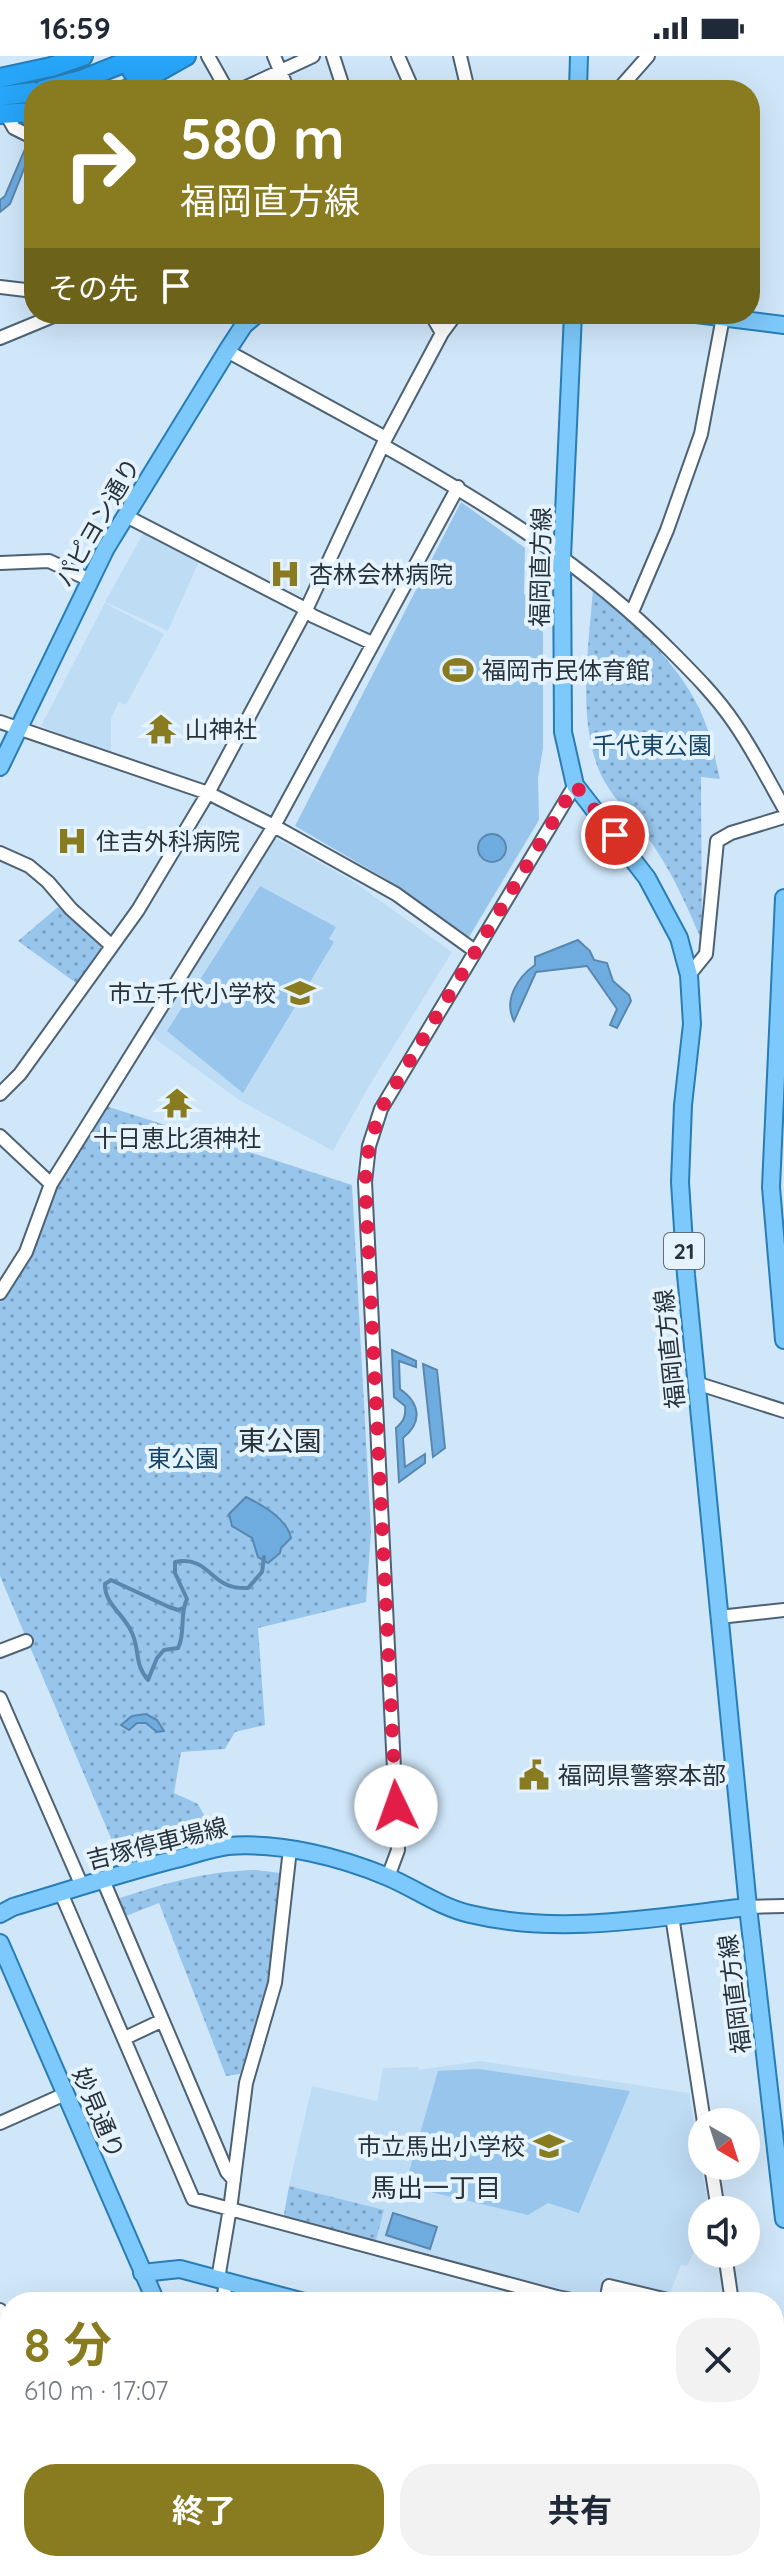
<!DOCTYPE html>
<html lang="ja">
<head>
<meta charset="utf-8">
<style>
	:root { --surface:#fff; --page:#f2f2f3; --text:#1f2937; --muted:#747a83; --accent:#897b20 }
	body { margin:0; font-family:Quicksand,"Noto Sans JP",sans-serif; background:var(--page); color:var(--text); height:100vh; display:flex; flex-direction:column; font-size:30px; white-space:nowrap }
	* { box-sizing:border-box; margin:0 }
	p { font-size:26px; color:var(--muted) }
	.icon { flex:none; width:44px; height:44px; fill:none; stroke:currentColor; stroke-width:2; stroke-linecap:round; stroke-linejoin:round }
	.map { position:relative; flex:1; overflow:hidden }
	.drawer { position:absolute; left:0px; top:2236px; width:784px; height:280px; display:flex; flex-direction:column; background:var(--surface); border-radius:32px 32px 0 0; box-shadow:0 8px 32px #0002 }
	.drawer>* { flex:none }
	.guide { position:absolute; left:24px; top:24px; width:736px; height:244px; border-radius:32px; box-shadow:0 8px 32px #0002; background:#897b20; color:#fff; overflow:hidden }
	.needle { width:52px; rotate:141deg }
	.buttons { position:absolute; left:688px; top:2052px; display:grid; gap:16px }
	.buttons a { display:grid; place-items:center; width:72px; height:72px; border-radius:50%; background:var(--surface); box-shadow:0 8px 32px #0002; font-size:40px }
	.pin { position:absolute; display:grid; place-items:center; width:68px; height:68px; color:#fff; margin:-34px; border:4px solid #fff; border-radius:50%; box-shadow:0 2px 8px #0007 }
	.me { position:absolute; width:88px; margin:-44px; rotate:357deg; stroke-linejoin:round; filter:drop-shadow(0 0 6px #0008) }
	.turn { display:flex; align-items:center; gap:28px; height:168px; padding:0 24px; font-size:36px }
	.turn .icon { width:104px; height:104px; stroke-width:2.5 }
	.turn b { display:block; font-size:56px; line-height:68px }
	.then { display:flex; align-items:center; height:76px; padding:0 24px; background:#0003; gap:16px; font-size:30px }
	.round { display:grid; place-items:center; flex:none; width:84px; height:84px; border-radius:32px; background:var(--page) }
	.overview { display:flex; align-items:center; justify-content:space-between; height:136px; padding:0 24px }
	h1 { font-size:48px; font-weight:700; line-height:60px; color:var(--accent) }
	.action { display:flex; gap:16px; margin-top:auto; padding:16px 24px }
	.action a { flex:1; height:92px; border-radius:32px; background:var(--accent); color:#fff; font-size:32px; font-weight:700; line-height:92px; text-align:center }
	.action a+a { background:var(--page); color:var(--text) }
	.status { display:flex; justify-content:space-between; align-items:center; height:56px; padding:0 40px; background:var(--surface); direction:ltr }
	.status svg { height:22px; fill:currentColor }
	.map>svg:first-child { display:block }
	.built { fill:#bfdcf5 }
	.park { fill:url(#park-dots) }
	.pitch { fill:#97c5eb }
	.water { fill:#6eace0; stroke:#5987ae; stroke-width:2 }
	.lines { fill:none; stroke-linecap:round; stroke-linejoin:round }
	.stream { stroke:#5987ae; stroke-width:4 }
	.minor-casing { stroke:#4e6273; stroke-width:16 }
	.major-casing { stroke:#287db6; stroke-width:20 }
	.highway-casing { stroke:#287db6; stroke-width:22 }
	.minor { stroke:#fff; stroke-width:12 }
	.major { stroke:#7dc9fb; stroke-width:16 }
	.highway { stroke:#27a5f9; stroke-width:18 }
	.rail { stroke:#6a7884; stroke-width:4; stroke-dasharray:4 8; stroke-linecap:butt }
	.route { stroke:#e11d48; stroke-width:14; stroke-dasharray:0 25.2 }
	.labels { text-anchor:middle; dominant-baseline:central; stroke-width:8; stroke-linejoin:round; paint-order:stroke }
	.shield { fill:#e5f3fe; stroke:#616c74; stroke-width:2 }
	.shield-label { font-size:22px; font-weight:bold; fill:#293239 }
	.street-label { font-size:24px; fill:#293239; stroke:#e5f3fe }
	.poi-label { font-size:24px; fill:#293239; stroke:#e5f3fe; text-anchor:start }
	.park-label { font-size:24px; fill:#184669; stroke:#e5f3fe }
	.neighbourhood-label { font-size:26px; fill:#293239; stroke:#e5f3fe }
	.quarter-label { font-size:28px; fill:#293239; stroke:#e5f3fe }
</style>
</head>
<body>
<div class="status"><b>16:59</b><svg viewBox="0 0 49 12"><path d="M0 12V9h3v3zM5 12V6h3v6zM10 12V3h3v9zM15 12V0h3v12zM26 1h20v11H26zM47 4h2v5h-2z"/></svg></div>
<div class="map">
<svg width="784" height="2516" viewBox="0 0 784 2516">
	<defs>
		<pattern id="park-dots" width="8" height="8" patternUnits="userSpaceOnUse" patternTransform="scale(2)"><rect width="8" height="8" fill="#97c5eb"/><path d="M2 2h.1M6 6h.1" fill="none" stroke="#7ba1bf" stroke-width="1.8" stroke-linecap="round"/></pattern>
	</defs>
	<rect width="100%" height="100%" fill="#d0e7fa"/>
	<path class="built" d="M145,474L200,503L168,575L105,546Z
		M105,547L164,578L126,649L119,646L111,662V699L41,670Z
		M272,780L354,826L452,896L369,1030L333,1095L239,1044L149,978Z
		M480,2005L689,2037L707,2144L691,2176L696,2191L687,2210L681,2209L668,2242L607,2228L600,2246H597L375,2188L383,2154L289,2130L312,2030L377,2045L383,2012L418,2011L419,2014Z"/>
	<path class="park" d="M593,533C633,568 676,604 699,652C710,674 714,699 720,723L701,721L702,886C688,852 674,820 653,789C636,763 607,739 597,709C578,657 589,587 593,533Z
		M58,851L102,891L76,927L18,885Z
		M106,1050L352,1129L371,1476L366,1546L258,1572L265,1669L235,1676L225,1693L181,1696L174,1737L198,1748L206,1763L113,1787L0,1520V1244L7,1234L60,1120Z
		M256,1814L281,1817L269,1927L240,2018L226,2020L159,1847L121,1862L114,1844C162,1828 205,1815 256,1814Z
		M289,2130L384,2154L375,2188L283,2164Z
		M446,2506H502L498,2509L500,2516H450Z"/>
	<path class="pitch" d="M461,446L525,492L524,538L543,546V692L538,722L539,764L469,881L384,822L295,770Z
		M260,830L336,871L329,883L334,886L243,1037L167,975Z
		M479,2013L630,2035L579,2157L548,2147L528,2159L405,2130L438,2015Z"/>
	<path class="water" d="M28,86L34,88L10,148L0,156V144L5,140Z
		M478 792a14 14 0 1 1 28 0a14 14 0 1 1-28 0Z
		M578,884L590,895L594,904L607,907L613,925L629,939L631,945L617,972L610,969L617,953L587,910L536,916L514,965C503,944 518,921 535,909V901Z
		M392,1294L416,1305V1311L399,1305L400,1333C420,1347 423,1366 403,1382L405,1411L425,1398V1407L399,1426L396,1372C404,1365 406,1360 405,1350L394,1341Z
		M423,1308L437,1314L445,1392L433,1401Z
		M246,1441C264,1450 287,1463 291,1482L281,1492L280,1497L268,1507L258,1501L252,1482L232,1470L229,1458Z
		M146,1658L157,1664L164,1675L157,1676L146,1667H137L129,1674L121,1669L132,1660Z
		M393,2157L437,2171L430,2193L386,2179Z"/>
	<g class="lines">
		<path class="stream" d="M183,1552L178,1554L169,1551L111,1524L105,1528C104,1548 125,1559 132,1577C140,1594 134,1608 148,1624L157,1602L164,1594L178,1592C186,1577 179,1559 187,1543L175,1517V1506C212,1499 208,1534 248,1532L262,1516L264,1501"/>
		<g class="minor-casing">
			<path id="minor" d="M208,0L227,34
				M274,0L288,34
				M333,0L344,34
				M398,0L413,34
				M460,0L468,34
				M240,34L313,0
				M618,34L648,0
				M6,58L14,72L34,82
				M0,231L34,235
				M431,258L442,277
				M0,282L58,258
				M227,295L386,382
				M384,390C487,448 586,509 670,594C693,617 717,641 735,668C753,694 768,724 784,752
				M126,460L300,550L313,560L372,587
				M0,507L49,505L90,524
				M632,556L667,474L701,378L723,261
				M0,666L208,737L274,770L396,838L475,895
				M0,797L29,810L48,826L71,853L112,890
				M689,919L706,898L717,785L731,777L784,761
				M0,1038L20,1018L138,854L208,737L306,554L386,382L442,277L456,258
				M0,1080L51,1128
				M0,1237L26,1196L51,1128L274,770L458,431
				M696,1327L784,1355
				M719,1561L784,1554
				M0,1595L26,1585
				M0,1642L82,1830
				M388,1821L398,1794L365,1126L369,1090L381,1053L575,729
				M103,1824L227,2116L234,2124
				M61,1837L193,2143L557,2241L556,2246
				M748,1851L784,1850
				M672,1860L704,2066
				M125,1982L161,1965
				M0,2067L65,2038
				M711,2110L718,2154
				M725,2198L732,2246
				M218,2223L231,2146L246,2027L275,1927L290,1793
				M557,2241L582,2246
				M223,2246L226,2225
				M606,2246L609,2230L676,2246
				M0,2254L10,2274
				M0,2440L10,2459
				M774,2443H784
				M0,2477L10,2480
				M35,2506L40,2516
				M117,2506L123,2516
				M531,2506L533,2516
				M736,2516V2506"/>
		</g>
		<g class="major-casing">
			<path id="major" d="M578,34L579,0
				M573,258L562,501L563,676L575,729L647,822L679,882L689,919L692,968L683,1049L680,1126L686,1219L748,1851L784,2163
				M696,258L784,269
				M0,711L106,492L227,295L244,269L257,258
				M784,842L771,1131L784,1284
				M0,1858L13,1851C67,1835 121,1817 176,1803C193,1799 211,1792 228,1790C281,1786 340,1801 388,1821C416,1833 440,1851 470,1858C561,1880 657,1861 748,1851
				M0,1887L156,2246
				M142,2217L180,2213L304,2246
				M774,2351L784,2350
				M265,2506L269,2516"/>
		</g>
		<g class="highway-casing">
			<path id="highway" d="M132,15L161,0
				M0,22L51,11L83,0
				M43,34L81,24L141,0
				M126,34L186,0
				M0,40L34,36
				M0,58L34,56"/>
		</g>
		<use href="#minor" class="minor"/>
		<use href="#major" class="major"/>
		<use href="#highway" class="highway"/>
		<path class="rail" d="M0,2302L10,2321
			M0,2367L10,2388
			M0,2402L10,2421
			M52,2506L57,2516
			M69,2506L74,2516
			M106,2506L111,2516"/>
	</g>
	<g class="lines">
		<path class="route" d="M396,1750L365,1126L369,1090L381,1053L575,729L615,779"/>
	</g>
	<defs>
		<g id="hospital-bare" transform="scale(2.4)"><path d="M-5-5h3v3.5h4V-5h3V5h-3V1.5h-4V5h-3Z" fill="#897b20" stroke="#e5f3fe" stroke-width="2.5" paint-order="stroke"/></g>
		<g id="stadium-bare" transform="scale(2.4)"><path d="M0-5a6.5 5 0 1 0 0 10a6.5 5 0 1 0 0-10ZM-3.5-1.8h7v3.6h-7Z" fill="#897b20" stroke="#e5f3fe" stroke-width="2.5" paint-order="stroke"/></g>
		<g id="temple-bare" transform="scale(2.4)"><path d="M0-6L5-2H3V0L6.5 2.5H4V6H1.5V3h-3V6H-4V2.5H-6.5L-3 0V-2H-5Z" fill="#897b20" stroke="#e5f3fe" stroke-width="2.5" paint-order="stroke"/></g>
		<g id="school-bare" transform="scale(2.4)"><path d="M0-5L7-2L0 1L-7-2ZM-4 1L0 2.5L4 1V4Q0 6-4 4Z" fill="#897b20" stroke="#e5f3fe" stroke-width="2.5" paint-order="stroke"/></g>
		<g id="civic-bare" transform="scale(2.4)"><path d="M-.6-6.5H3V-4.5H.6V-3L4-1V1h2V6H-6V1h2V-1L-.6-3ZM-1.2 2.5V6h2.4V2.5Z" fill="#897b20" stroke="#e5f3fe" stroke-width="2.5" paint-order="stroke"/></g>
	</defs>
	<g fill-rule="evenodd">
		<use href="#hospital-bare" x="285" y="518"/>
		<use href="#stadium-bare" x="458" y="614"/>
		<use href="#temple-bare" x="161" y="673"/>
		<use href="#hospital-bare" x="72" y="785"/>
		<use href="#school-bare" x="300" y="937"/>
		<use href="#temple-bare" x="177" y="1047"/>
		<use href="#civic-bare" x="534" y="1719"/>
		<use href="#school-bare" x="549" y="2090"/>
	</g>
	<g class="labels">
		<rect class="shield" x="664" y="1177" width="40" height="36" rx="6"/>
		<g class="shield-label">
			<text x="684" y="1195">21</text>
		</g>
		<g class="street-label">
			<text transform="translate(97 466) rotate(-60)">パピヨン通り</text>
			<text transform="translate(540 511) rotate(-89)">福岡直方線</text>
			<text transform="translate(669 1293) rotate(-96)">福岡直方線</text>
			<text transform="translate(157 1787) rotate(-14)">吉塚停車場線</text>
			<text transform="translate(734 1938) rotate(-97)">福岡直方線</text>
			<text transform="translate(99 2057) rotate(67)">妙見通り</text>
		</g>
		<g class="poi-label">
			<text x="309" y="518">杏林会林病院</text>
			<text x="482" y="614">福岡市民体育館</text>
			<text x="185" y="673">山神社</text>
			<text x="96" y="785">住吉外科病院</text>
			<text x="276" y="937" text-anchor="end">市立千代小学校</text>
			<text x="177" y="1082" text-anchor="middle">十日恵比須神社</text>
			<text x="558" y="1719">福岡県警察本部</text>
			<text x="525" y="2090" text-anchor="end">市立馬出小学校</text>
		</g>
		<g class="park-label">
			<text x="652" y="689">千代東公園</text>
			<text x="183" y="1402">東公園</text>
		</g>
		<g class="neighbourhood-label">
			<text x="436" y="2131">馬出一丁目</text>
		</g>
		<g class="quarter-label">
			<text x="280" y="1384">東公園</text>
		</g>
	</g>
</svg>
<div class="buttons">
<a><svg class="needle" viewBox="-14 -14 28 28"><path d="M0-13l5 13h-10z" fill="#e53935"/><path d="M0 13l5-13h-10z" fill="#747a83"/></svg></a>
<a><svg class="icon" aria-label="sound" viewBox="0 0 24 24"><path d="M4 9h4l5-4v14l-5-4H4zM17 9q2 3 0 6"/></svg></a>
</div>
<div class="pin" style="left:615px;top:779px;background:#d93025"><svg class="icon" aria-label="arrive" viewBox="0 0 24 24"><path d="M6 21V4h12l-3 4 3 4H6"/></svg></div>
<svg class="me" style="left:396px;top:1750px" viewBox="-20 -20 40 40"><circle r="19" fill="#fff"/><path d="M0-13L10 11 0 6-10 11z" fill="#e11d48"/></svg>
<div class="guide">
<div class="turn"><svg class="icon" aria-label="right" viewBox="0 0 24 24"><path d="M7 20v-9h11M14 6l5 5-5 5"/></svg><div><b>580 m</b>福岡直方線</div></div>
<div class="then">その先<svg class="icon" aria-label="arrive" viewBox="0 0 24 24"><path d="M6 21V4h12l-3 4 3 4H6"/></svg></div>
</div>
<section class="drawer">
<div class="overview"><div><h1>8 分</h1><p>610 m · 17:07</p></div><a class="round"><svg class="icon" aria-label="close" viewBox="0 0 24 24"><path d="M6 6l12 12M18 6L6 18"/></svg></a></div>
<div class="action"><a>終了</a><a>共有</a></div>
</section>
</div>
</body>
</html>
